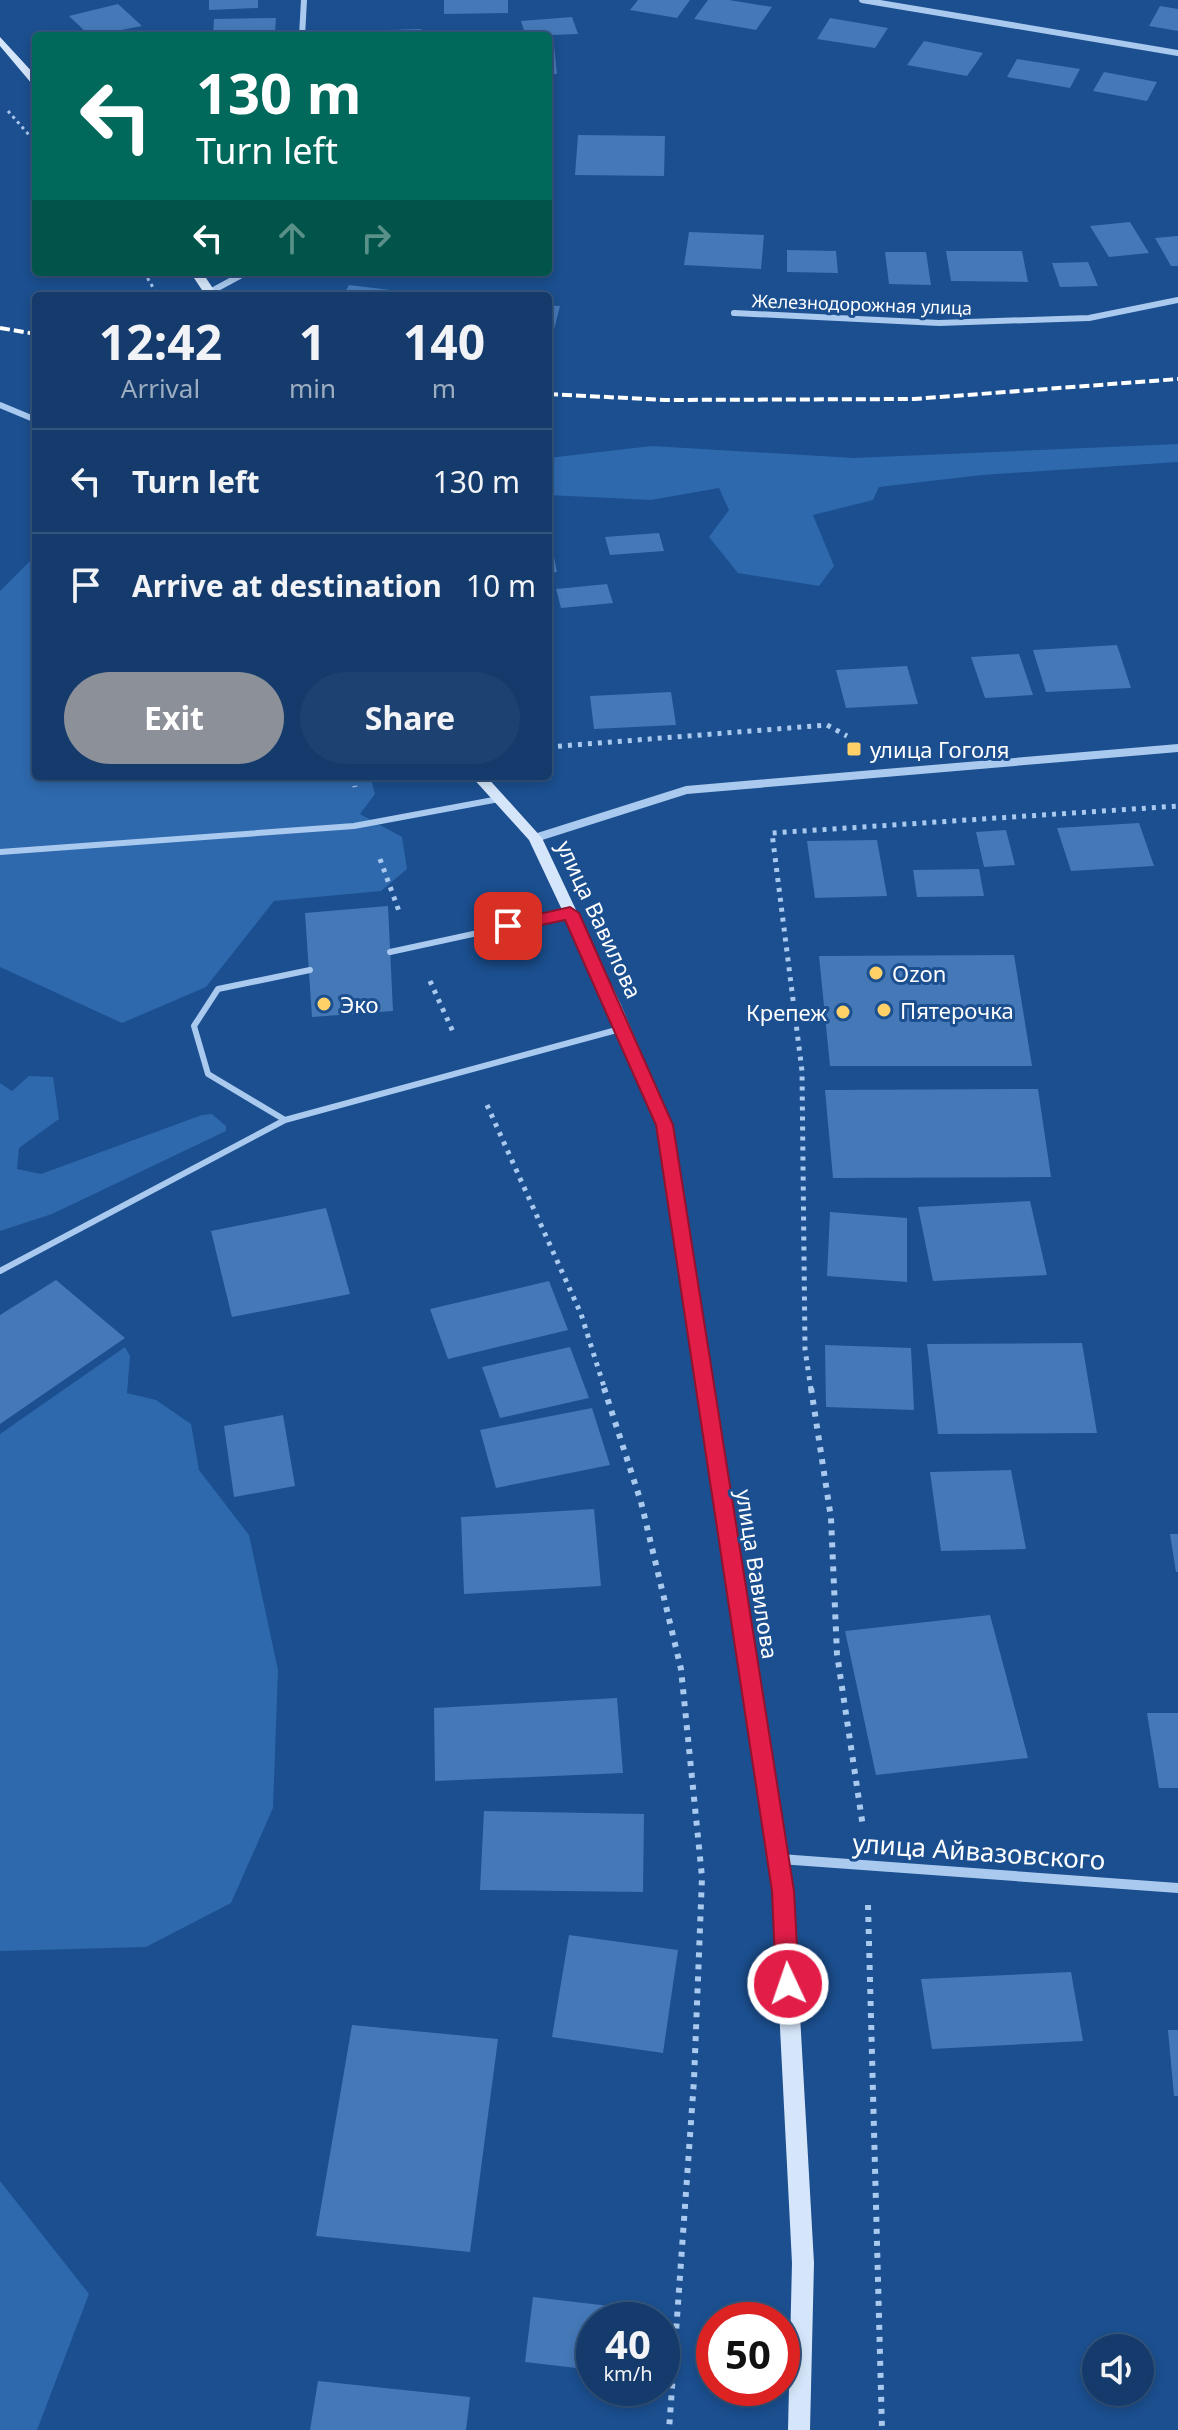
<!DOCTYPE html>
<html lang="en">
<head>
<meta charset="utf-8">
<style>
	:root { --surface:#143b6b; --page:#1d4271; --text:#f1f3f6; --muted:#9dadc1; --line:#33557e; --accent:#8c9099 }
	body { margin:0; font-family:"Noto Sans",sans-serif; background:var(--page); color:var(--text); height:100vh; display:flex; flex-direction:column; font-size:30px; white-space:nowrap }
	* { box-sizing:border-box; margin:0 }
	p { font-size:26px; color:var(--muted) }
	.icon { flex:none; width:44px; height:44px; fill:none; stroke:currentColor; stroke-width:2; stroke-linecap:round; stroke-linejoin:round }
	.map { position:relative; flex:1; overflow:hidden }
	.side { position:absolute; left:32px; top:292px; width:520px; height:488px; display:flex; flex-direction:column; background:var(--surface); border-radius:8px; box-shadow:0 4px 12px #0003,0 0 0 2px var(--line) }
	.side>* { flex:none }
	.guide { position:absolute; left:32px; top:32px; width:520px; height:244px; border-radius:8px; box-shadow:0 4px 12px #0003,0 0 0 2px var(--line); background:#00695c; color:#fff; overflow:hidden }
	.tools { position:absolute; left:1082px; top:2334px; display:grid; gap:16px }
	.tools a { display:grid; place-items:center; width:72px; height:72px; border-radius:50%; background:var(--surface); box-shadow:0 4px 12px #0003,0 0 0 2px var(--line); font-size:40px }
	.speed { position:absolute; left:576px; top:2302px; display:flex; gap:16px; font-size:40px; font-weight:700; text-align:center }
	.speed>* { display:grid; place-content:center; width:104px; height:104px; border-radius:50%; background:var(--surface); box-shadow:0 4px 12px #0003,0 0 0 2px var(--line); line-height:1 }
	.speed small { font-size:20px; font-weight:400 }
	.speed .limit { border:12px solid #d22; background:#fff; color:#111 }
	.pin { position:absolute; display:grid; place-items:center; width:68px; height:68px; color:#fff; margin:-34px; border-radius:16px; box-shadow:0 4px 12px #0006 }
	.me { position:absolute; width:88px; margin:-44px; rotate:357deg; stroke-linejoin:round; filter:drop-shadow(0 0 6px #0008) }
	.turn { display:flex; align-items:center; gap:28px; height:168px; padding:0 32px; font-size:36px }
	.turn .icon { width:104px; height:104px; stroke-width:2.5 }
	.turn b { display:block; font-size:56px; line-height:68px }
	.lanes { display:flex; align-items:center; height:76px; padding:0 32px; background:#0003; justify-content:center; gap:40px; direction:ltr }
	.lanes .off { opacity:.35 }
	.eta { display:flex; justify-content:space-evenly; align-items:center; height:136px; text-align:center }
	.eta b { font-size:48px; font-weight:700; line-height:56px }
	.action { display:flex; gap:16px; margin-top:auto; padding:16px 32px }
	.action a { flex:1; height:92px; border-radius:48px; background:var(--accent); color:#fff; font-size:32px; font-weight:700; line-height:92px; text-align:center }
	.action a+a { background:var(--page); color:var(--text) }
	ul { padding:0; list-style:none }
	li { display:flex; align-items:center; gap:24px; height:104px; padding:0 32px; border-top:2px solid var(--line) }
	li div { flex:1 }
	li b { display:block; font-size:30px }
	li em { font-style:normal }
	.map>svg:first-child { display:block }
	.green { fill:#2e69ad }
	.building { fill:#4478b7 }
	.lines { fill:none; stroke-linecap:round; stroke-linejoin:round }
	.path-far2 { stroke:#a9c9ee; stroke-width:3; stroke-dasharray:3 4; stroke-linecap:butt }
	.path-far1 { stroke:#a9c9ee; stroke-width:5; stroke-dasharray:4 6; stroke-linecap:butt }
	.path { stroke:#a9c9ee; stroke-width:6; stroke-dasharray:5 7; stroke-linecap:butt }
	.service { stroke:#a9c9ee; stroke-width:6 }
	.minor-far1 { stroke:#a9c9ee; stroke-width:6 }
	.minor { stroke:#a9c9ee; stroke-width:10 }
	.tertiary { fill:#a9c9ee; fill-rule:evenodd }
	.secondary { fill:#d6e6fa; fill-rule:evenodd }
	.rail { stroke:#fff; stroke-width:4; stroke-dasharray:10 4; stroke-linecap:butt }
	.route { fill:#e11d48; stroke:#92132f; stroke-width:2 }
	.poi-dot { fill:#ffd166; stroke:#1b4f8f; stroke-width:3 }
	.labels { text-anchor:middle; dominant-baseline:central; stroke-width:6; stroke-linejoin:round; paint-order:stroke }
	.far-street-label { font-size:18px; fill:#fff; stroke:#1b4f8f }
	.poi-label { font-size:22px; fill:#fff; stroke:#1b4f8f; text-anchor:start }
	.street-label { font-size:22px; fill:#fff; stroke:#1b4f8f }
	.near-street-label { font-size:26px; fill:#fff; stroke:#1b4f8f }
</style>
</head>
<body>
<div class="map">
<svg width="1178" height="2430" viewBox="0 0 1178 2430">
	<rect width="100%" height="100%" fill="#1b4f8f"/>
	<path class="green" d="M1178,444V462L982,475L879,487L873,500L813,515L834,566L819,586L738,573L709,537L729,510L719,488L651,500L548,495V458L652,446L854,458Z
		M36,555V776H370L375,794L360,814L402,837L407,869L381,891L274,901L206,987L122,1023L0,967V591Z
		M29,1076L53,1077L59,1119L19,1148L17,1169L41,1174L202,1115L212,1114L226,1126V1131L52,1214L0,1231V1083L12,1091Z
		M125,1347L130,1356L127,1393L156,1400L191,1424L199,1470L249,1535L278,1670L273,1808L231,1903L146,1947L0,1951V1434Z
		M0,2181L89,2294L37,2430H0Z"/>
	<path class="building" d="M209,0H258V8L209,10Z
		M444,0H508V13L444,14Z
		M638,0H690L677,18L630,10Z
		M708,0H729L772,7L756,30L694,19Z
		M118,4L142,26L90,36L69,16Z
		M1160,6L1178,9V31L1149,26Z
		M572,17L578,34L526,36L521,21Z
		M276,18L275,32L213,34L214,19Z
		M830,18L888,28L875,48L817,39Z
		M421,29L422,36H359V31Z
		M924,41L983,53L967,76L907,65Z
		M548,45H554L557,74H548Z
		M1017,59L1080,69L1070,88L1007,77Z
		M1104,72L1157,82L1147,101L1093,91Z
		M578,135L665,136L664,176L575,175Z
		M1130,222L1149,253L1109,257L1090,226Z
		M689,232L764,235L761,269L684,265Z
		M1178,236V266H1171L1155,238Z
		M787,250L836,251L838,273L787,272Z
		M946,251H1022L1028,282L951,281Z
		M885,252H926L931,285L889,284Z
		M1088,262L1098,286L1060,287L1052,263Z
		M349,285L423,294V296H343Z
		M548,305L560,306L549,349H548Z
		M548,532H549L557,572L548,573Z
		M659,533L664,551L610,555L605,537Z
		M607,584L613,603L561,608L556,589Z
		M1117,645L1131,688L1046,692L1033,650Z
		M1019,654L1033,695L985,698L971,657Z
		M907,666L918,704L846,708L836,670Z
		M671,692L676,725L594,729L590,696Z
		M1139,823L1154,866L1071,871L1057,828Z
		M1006,830L1015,865L984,867L976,832Z
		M877,840L887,896L815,898L807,841Z
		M979,869L984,896L917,897L913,870Z
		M388,906L393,1011L312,1017L305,913Z
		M1014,955L1032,1066H830L819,956Z
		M1038,1089L1051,1177L833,1178L825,1090Z
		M1030,1201L1047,1275L933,1281L918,1207Z
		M326,1208L350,1294L232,1317L211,1231Z
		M830,1212L907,1218V1282L827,1276Z
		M56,1280L125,1338L0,1424V1315Z
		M549,1281L568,1330L448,1359L430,1309Z
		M1082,1343L1097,1433L938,1434L927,1344Z
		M825,1345L911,1348L914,1410L826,1407Z
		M570,1347L589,1398L500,1418L482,1367Z
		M592,1408L610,1465L496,1488L480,1430Z
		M283,1415L295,1486L234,1497L224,1426Z
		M1011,1470L1026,1549L941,1551L930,1472Z
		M594,1509L601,1586L464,1594L461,1517Z
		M1170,1534H1178V1572H1176Z
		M990,1615L1028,1758L876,1775L845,1631Z
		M617,1698L623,1773L435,1781L434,1708Z
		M1147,1713H1178V1788H1159Z
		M484,1811L644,1814L643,1892L480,1890Z
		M569,1935L678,1950L663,2053L552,2037Z
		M1071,1972L1083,2041L932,2049L921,1979Z
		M352,2025L498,2039L470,2252L316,2236Z
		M1168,2030H1178V2096H1174Z
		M533,2297L652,2311L651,2320H594V2370L525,2362Z
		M318,2381L470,2397L466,2430H310Z"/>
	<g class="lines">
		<path class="path-far2" d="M8,111L36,143
			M144,272L158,296"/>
		<path class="path-far1" d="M548,747L827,725L847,736
			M353,776L355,787
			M380,859L400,914
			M430,981L454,1034
			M487,1105L581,1314L605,1390
			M811,1390L805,1349L802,1071L772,833L1178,806"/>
		<path class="path" d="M604,1388L641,1502L681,1669L702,1877L694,2080L669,2430
			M811,1388L831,1518L837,1654L863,1827
			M868,1905L882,2430"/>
		<path class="service" d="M0,852L354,826L499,799
			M390,952L570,913
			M310,970L218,989L194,1026L208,1074L285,1120L624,1028
			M0,1271L285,1120"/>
		<path class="minor-far1" d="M862,0L1178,53
			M302,36L304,0
			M210,292L247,272
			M734,313L939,323L1089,318L1178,300
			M0,405L36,420"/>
		<path class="minor" d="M780,1859L1178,1888"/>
		<path class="tertiary" d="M1178,744V752L687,794L539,841L535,842L529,838L531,835L686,786Z"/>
		<path class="secondary" d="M0,37L36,76V85L32,84L0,46Z
			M190,272H202L218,296H206Z
			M471,776H486L542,838L621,1005L672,1125L793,1891L814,2263L810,2430H788L792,2263L773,1891L656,1125L607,1005L529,840Z"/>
		<path class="rail" d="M0,328L36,334
			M548,394L665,400L914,399L1178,379"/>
	</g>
	<path class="route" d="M570,907L579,913L673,1125L794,1891L799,1984L796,1992L788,1995L780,1992L776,1984L772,1891L656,1125L565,920L508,932L500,926L508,921Z"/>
	<g class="poi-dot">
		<rect x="846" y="741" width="16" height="16" rx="4"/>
		<circle cx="876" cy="973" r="8"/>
		<circle cx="324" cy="1004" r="8"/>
		<circle cx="884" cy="1010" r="8"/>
		<circle cx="843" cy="1012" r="8"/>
	</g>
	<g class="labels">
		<g class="far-street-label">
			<text transform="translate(862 304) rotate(2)">Железнодорожная улица</text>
		</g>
		<g class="poi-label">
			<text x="870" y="749">улица Гоголя</text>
			<text x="892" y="973">Ozon</text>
			<text x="340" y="1004">Эко</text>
			<text x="900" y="1010">Пятерочка</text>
			<text x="827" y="1012" text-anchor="end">Крепеж</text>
		</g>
		<g class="street-label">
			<text transform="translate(600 919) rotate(65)">улица Вавилова</text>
			<text transform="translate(758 1574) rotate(81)">улица Вавилова</text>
		</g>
		<g class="near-street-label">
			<text transform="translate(979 1851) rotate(4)">улица Айвазовского</text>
		</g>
	</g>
</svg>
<div class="tools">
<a><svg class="icon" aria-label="sound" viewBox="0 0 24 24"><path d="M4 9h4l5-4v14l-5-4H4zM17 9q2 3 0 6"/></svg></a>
</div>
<div class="speed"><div>40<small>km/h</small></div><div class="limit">50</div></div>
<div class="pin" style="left:508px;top:926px;background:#d93025"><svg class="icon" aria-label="arrive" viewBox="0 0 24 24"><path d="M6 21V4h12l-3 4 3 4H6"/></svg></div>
<svg class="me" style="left:788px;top:1984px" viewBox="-20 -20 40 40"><circle r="17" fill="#e11d48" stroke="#fff" stroke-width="3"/><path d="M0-11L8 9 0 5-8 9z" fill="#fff"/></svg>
<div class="guide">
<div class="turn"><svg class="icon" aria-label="left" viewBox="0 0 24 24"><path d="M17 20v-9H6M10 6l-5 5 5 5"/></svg><div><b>130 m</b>Turn left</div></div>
<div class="lanes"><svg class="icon" aria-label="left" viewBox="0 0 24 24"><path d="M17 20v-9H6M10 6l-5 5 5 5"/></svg><svg class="icon off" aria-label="ahead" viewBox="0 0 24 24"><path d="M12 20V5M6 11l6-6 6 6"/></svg><svg class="icon off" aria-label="right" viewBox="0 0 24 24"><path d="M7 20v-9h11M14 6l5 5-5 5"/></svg></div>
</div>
<section class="side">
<div class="eta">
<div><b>12:42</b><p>Arrival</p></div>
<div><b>1</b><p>min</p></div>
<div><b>140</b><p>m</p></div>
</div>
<ul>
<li><svg class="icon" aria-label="left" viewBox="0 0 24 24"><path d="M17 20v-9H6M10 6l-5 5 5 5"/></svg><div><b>Turn left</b></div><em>130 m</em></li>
<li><svg class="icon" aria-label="arrive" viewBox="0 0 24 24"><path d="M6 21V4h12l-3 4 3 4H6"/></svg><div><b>Arrive at destination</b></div><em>10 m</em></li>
</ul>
<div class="action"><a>Exit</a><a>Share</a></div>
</section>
</div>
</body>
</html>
